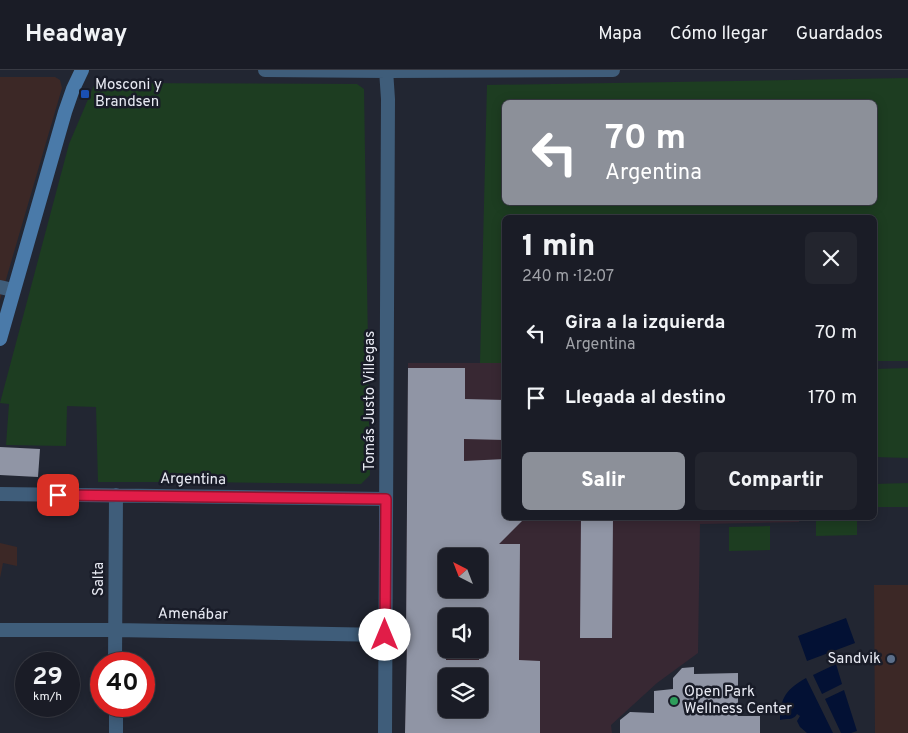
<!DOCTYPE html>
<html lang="es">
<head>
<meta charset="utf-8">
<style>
	:root { --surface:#1a1c26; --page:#23252e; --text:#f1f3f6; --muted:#9fa1a7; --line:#383a43; --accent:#8c9099 }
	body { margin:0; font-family:Overpass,sans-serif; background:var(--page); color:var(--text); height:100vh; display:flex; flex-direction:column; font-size:19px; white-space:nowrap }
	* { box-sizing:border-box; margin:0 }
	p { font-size:16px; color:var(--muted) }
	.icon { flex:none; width:28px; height:28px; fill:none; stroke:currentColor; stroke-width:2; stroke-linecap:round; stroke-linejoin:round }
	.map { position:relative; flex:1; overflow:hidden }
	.panel { position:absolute; left:502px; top:145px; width:375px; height:305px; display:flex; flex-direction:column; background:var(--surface); border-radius:8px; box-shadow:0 2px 12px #0003,0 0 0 1px var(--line) }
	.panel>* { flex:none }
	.hud { position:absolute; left:502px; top:30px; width:375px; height:105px; border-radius:8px; box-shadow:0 2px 12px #0003,0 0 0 1px var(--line); background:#8c9099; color:#fff; overflow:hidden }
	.needle { width:32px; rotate:318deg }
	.tools { position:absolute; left:438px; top:478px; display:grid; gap:10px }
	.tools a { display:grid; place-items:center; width:50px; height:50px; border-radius:8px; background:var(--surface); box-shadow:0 2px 12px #0003,0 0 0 1px var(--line); font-size:25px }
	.speed { position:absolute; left:15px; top:582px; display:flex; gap:10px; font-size:25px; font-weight:700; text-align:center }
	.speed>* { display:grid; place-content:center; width:65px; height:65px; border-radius:50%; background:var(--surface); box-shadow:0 2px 12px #0003,0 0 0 1px var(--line); line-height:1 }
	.speed small { font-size:12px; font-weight:400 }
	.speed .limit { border:8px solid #d22; background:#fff; color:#111 }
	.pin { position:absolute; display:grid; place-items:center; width:42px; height:42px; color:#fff; margin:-21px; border-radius:10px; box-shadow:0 2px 8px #0006 }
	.me { position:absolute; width:55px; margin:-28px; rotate:0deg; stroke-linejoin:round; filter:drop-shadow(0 0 4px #0008) }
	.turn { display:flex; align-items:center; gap:18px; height:105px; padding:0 20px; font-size:22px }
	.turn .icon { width:65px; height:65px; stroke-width:2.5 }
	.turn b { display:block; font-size:35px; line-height:42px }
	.round { display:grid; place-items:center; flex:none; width:52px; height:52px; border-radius:8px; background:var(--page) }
	.head { display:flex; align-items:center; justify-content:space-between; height:85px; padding:0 20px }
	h1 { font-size:30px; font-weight:800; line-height:38px }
	.action { display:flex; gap:10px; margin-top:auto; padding:10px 20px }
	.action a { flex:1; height:58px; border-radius:8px; background:var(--accent); color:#fff; font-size:20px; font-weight:800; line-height:58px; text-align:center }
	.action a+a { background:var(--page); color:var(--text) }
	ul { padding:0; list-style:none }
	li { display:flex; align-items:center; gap:15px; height:65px; padding:0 20px }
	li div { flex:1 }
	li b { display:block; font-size:19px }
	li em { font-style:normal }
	header { display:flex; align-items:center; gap:30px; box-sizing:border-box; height:70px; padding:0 25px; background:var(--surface); border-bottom:1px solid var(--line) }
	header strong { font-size:24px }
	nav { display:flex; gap:28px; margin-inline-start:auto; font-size:18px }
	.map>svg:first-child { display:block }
	.commercial { fill:#3c2826 }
	.industrial { fill:#382833; fill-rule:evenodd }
	.green { fill:#1d3d21; fill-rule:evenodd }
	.water { fill:#031134 }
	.building { fill:#9095a5; fill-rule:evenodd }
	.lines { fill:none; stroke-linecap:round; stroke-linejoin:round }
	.minor { stroke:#3f5d7a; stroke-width:14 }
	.tertiary { stroke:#3f5d7a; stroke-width:14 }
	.secondary { stroke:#4a7aa9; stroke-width:14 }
	.route-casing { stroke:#92132f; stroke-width:12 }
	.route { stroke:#e11d48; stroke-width:9 }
	.transit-dot { fill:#1a4fb4; stroke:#191c28; stroke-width:2 }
	.service-dot { fill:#5c6f8a; stroke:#191c28; stroke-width:2 }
	.leisure-dot { fill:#2e9e5b; stroke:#191c28; stroke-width:2 }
	.labels { text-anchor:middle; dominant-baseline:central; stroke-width:5; stroke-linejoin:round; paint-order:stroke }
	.poi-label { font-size:15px; fill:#e9ebf4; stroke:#191c28; text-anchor:start }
	.street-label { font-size:15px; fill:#e9ebf4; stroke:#191c28 }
</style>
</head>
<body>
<header>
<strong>Headway</strong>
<nav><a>Mapa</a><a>Cómo llegar</a><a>Guardados</a></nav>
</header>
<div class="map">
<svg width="908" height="663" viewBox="0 0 908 663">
	<rect width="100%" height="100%" fill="#222632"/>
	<path class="commercial" d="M0,7H55L60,10L62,18L0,230Z
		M0,473L17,477V496L3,493L0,508Z
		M874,515H908V663H875Z"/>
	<path class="industrial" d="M408,293H505V448H799V452L700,454L698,583L657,613L611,655L612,663H405L407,589L406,572ZM446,486H479V519H446ZM446,546H479V579H446ZM446,606H479V639H446Z"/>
	<path class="green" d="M908,8V291H875V148H505V293H480L487,15ZM875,32V132H505V32Z
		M95,13L357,14L364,19L370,405L361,414L198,412H98L96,337L67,336L66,376L6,375L9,334L0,333L69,74Z
		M908,298V388L875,387V299Z
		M908,413V437H875V414Z
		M816,448H857V465L816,466Z
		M770,456V480L729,481V457Z"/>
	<path class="water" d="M846,548L855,573L807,591L798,566Z
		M836,594L842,614L822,624L813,605Z
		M806,608L833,663H807L800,657L797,651L800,646L797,644C793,651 787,648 780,650C780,627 787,619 806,608Z
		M844,620L857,661L851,663H841L825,629Z"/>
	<path class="building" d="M408,298H465V329L505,330V370L464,369V391L505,389V448H525L499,474H520L519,590L540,591V663H405L407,572H406ZM446,486H479V519H446ZM446,546H479V590H446ZM446,606H479V639H446Z
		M0,377L40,379L38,407L0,405Z
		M581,448H613L612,568H580Z
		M694,597V604L738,603V646H760V663H620V650L630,642L654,643V621L673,619V608L682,598Z"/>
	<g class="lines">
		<path class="minor" d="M0,217L13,220
			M0,424L386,429
			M0,560H115L385,565
			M115,594L116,425
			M116,636V663"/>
		<path class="tertiary" d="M265,0L387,1L613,0
			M385,663L388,29L386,0"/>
		<path class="secondary" d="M0,269L65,42L73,19L82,0"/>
	</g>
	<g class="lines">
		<g class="route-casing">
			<path id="route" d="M58,425L386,429L385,565"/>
		</g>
		<use href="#route" class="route"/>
	</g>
	<rect class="transit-dot" x="80" y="19" width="10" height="10" rx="2.5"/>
	<circle class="service-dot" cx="891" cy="589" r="5"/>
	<circle class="leisure-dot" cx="674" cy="631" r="5"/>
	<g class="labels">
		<g class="poi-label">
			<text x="95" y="15">Mosconi y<tspan x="95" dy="17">Brandsen</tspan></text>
			<text x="881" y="589" text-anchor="end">Sandvik</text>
			<text x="684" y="622">Open Park<tspan x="684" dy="17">Wellness Center</tspan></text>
		</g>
		<g class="street-label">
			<text transform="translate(370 331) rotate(-90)">Tomás Justo Villegas</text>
			<text transform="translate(193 410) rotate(1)">Argentina</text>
			<text transform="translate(99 509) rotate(-90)">Salta</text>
			<text transform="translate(193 545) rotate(1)">Amenábar</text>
		</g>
	</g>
</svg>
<div class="tools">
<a><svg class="needle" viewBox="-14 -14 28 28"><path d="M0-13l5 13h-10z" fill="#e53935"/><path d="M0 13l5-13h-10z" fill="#9fa1a7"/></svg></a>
<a><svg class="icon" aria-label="sound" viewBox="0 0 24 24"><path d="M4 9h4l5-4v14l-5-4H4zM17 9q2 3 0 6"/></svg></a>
<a><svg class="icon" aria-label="layers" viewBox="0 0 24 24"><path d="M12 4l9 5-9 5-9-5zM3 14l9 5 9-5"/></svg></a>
</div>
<div class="speed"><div>29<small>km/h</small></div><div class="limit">40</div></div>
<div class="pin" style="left:58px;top:425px;background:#d93025"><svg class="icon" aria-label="arrive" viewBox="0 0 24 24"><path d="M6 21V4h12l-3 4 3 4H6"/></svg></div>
<svg class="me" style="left:385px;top:565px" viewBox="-20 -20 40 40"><circle r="19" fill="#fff"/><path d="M0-13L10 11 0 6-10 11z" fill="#e11d48"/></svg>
<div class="hud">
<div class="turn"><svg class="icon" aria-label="left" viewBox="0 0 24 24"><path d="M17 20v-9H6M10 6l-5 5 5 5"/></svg><div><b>70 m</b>Argentina</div></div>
</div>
<section class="panel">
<div class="head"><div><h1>1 min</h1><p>240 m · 12:07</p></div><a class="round"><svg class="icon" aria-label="close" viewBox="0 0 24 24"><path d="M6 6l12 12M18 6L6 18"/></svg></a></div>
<ul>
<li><svg class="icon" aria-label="left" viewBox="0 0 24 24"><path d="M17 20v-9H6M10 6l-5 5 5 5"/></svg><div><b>Gira a la izquierda</b><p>Argentina</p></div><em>70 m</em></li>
<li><svg class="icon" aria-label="arrive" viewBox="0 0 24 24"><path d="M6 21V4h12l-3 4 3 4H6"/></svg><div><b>Llegada al destino</b></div><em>170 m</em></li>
</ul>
<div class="action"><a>Salir</a><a>Compartir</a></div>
</section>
</div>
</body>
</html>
